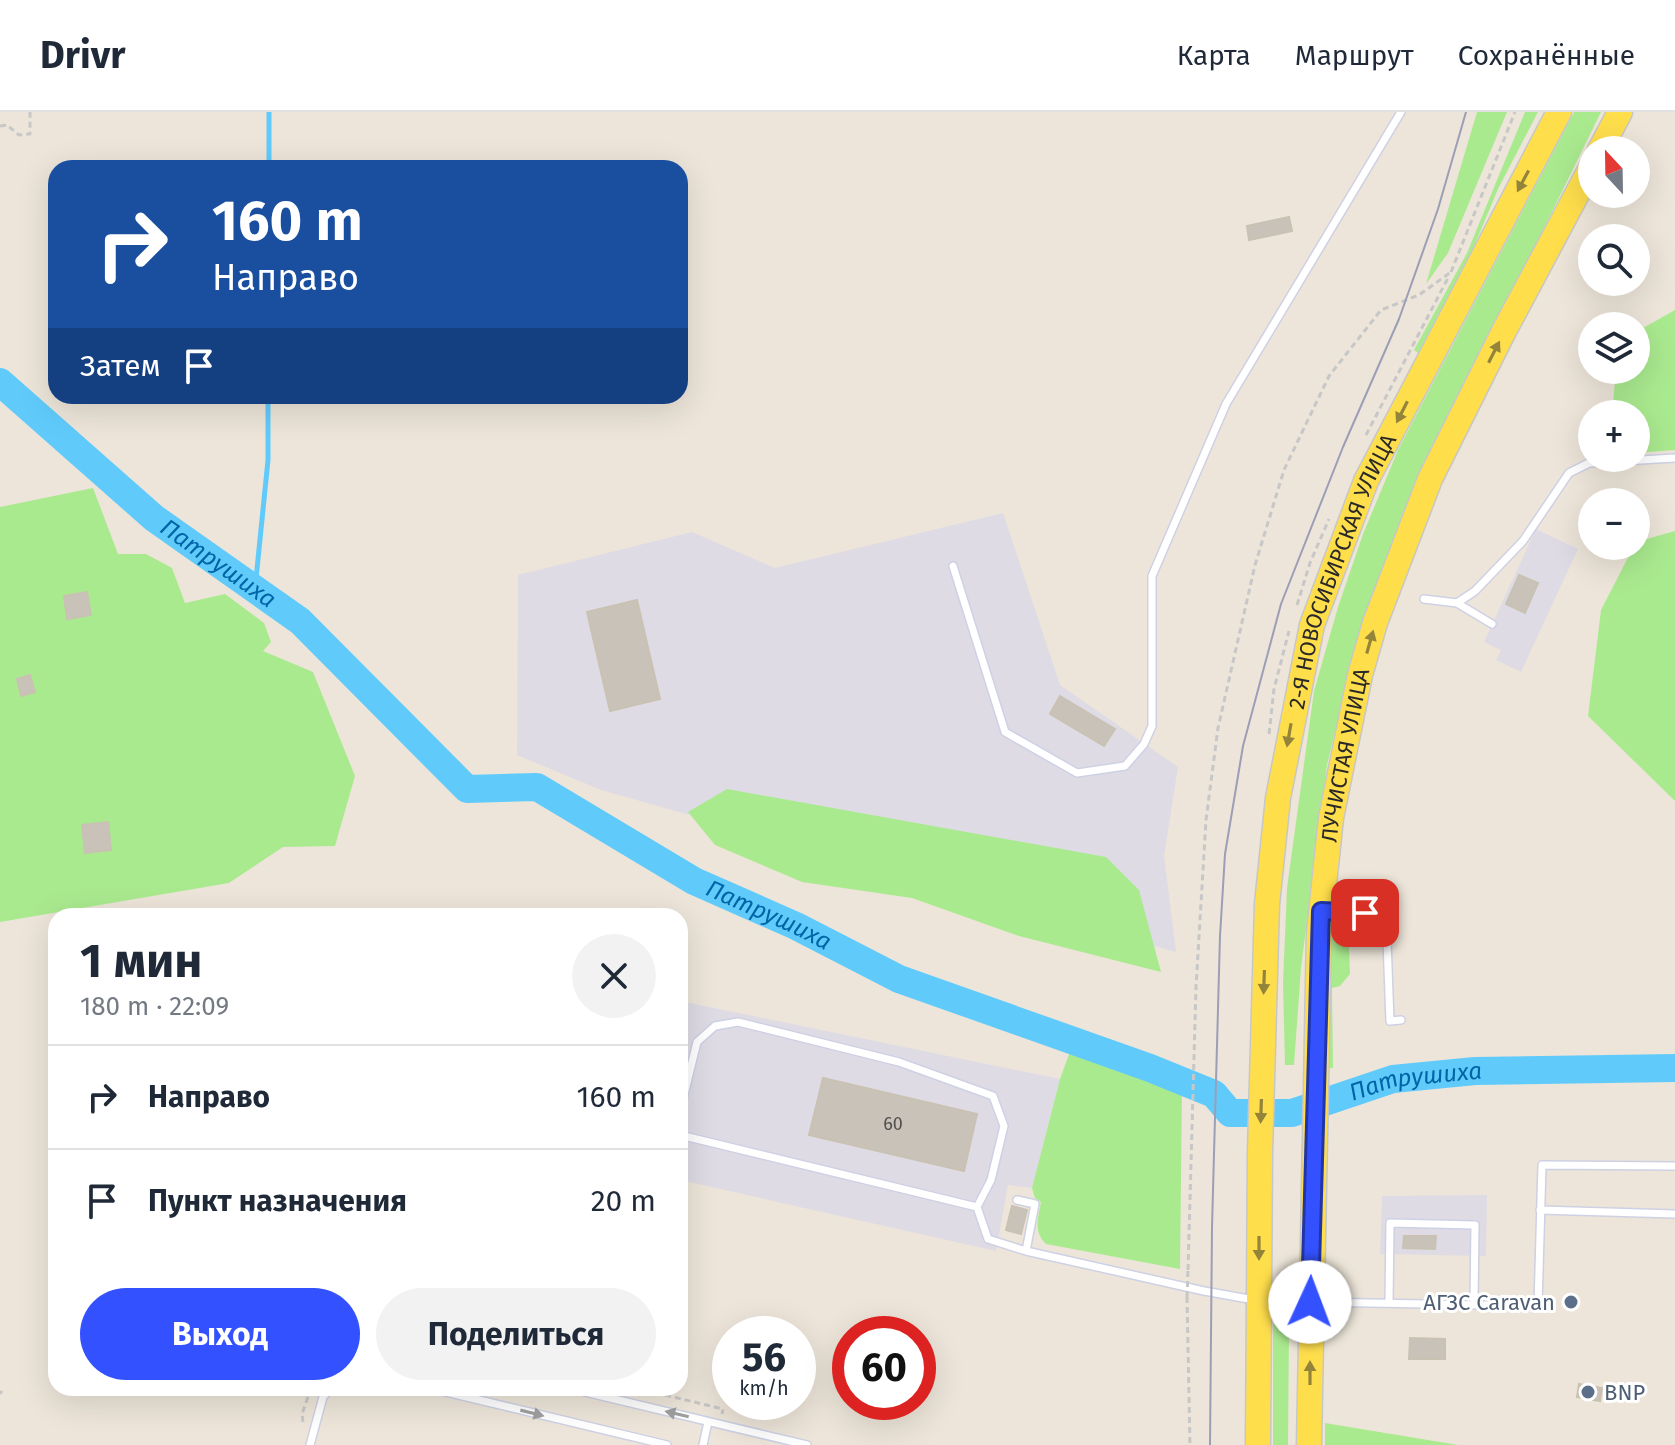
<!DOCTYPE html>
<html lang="ru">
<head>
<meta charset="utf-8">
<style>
	:root { --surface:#fff; --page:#f2f2f3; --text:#1f2937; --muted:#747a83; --line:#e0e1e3; --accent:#3451ff }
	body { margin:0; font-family:"Fira Sans",sans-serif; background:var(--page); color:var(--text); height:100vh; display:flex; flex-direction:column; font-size:30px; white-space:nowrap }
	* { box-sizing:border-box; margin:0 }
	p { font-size:26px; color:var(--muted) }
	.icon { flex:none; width:44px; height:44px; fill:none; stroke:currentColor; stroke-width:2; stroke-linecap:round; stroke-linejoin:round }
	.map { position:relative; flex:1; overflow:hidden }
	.panel { position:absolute; left:48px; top:796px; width:640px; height:488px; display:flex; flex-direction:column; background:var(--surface); border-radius:24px; box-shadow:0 8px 32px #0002 }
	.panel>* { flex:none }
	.top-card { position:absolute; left:48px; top:48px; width:640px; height:244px; border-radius:24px; box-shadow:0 8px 32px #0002; background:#1a4fa0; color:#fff; overflow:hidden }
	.needle { width:52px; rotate:338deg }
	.tools { position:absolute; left:1578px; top:24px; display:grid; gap:16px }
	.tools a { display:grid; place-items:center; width:72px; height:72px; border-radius:50%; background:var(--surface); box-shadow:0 8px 32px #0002; font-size:40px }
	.speed { position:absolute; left:712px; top:1204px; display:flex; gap:16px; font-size:40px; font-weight:700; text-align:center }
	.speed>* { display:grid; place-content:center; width:104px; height:104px; border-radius:50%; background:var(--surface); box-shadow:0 8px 32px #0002; line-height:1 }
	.speed small { font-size:20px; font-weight:400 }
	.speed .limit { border:12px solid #d22; background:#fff; color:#111 }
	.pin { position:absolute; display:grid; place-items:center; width:68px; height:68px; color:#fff; margin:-34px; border-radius:16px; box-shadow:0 4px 12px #0006 }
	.me { position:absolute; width:88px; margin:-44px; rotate:2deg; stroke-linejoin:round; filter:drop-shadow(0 0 6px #0008) }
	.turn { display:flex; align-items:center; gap:28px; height:168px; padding:0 32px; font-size:36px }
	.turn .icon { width:104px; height:104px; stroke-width:2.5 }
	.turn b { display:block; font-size:56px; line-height:68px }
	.then { display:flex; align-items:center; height:76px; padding:0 32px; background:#0003; gap:16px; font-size:30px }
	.round { display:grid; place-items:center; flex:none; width:84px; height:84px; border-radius:42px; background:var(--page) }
	.summary { display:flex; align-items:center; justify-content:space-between; height:136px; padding:0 32px }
	h1 { font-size:48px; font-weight:700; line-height:60px }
	.action { display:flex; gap:16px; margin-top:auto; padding:16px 32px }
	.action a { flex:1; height:92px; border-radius:48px; background:var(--accent); color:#fff; font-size:32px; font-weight:700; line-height:92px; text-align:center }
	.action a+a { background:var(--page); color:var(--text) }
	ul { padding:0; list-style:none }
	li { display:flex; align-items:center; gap:24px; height:104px; padding:0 32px; border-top:2px solid var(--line) }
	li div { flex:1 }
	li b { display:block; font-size:30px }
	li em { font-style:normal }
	header { display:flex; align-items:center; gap:48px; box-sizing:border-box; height:112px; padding:0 40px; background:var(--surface); border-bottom:2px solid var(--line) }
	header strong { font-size:38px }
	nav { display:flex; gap:44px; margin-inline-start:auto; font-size:28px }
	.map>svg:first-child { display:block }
	.industrial { fill:#dedbe5 }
	.green { fill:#aaea8f }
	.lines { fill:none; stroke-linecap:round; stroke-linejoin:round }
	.stream { stroke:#60cbfb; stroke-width:5 }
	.river { stroke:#60cbfb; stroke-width:28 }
	.building { fill:#c8c2b9; stroke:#c9c2b3; stroke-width:2 }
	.lane-casing { stroke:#ced1e4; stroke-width:10 }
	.primary-casing { stroke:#c7c7c7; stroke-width:27 }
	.path { stroke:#c7c7c7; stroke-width:3; stroke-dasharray:6 4; stroke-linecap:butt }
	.lane { stroke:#fff; stroke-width:7 }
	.primary { stroke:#ffde4c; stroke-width:24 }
	.tram { stroke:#9b9eb6; stroke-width:2 }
	.path-bridge { stroke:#c7c7c7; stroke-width:3; stroke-dasharray:6 4; stroke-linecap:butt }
	.oneway { fill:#94843a }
	.oneway2 { fill:#9f9f9f }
	.route-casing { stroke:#2235a6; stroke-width:20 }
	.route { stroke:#3451ff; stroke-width:14 }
	.service-dot { fill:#5c6f8a; stroke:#fff; stroke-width:3 }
	.labels { text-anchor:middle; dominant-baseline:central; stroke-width:6; stroke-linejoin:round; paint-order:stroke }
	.number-label { font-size:18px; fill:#514f4d }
	.street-label { font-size:22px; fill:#292929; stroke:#fff }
	.service-label { font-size:22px; fill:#4e5e75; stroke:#fff; text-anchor:end }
	.water-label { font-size:24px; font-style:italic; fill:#0065a6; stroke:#fff }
</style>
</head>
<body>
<header>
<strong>Drivr</strong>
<nav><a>Карта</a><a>Маршрут</a><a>Сохранённые</a></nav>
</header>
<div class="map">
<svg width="1675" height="1333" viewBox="0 0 1675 1333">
	<rect width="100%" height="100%" fill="#ede5d9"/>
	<path class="industrial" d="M1003,401L1060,573L1178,655L1164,744L1176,840L601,678L517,643L518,463L692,420L775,456Z
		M1536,417L1578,437L1521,560L1496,548L1501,538L1484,530Z
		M680,889L1060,967L1032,1076L1008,1073L996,1139L680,1068Z
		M1487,1083L1486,1144L1380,1142L1382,1084Z"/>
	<path class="green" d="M1477,0H1507L1448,141L1426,172Z
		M1525,0H1538L1498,77L1470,144L1418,241L1414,238L1467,141Z
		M1574,0H1601L1417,375L1350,557L1327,653L1301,856L1294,953H1285L1283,871L1287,776L1314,579L1338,495L1363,422L1398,338Z
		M1675,198V338L1636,341V302H1612L1616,258H1636V220Z
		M93,376L118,442H146L172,456L185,491L225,482L264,511L271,530L263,539L313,560L355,664L335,734L283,735L229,771L0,810V395Z
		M1675,419V689L1588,604L1601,498L1636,430Z
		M727,677L1106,745L1139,778L1161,860L1019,824L912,786L802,770L715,733L688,700Z
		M1342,807L1348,813L1350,862L1340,874L1332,876L1333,956H1326L1330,817L1336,808Z
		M1071,937L1182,978L1180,1157L1046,1132C1033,1119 1038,1107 1041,1090L1035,1086L1032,1076L1060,967Z
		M1285,1203L1289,1211L1288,1333H1273V1212L1278,1204Z
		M1325,1311L1458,1333H1325Z"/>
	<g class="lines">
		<path class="stream" d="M269,56V0
			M255,477L268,348V284"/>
		<path class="river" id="s1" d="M0,270L154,406L300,509L467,677L537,675L694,769L796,814L899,867L1150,956L1214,982L1230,1001H1292L1393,967L1475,959L1675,956"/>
	</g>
	<path class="building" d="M1289,105L1292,119L1249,128L1247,114Z
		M1519,463L1538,471L1525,501L1506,492Z
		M87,480L91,503L67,507L64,484Z
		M637,488L660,587L610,599L587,500Z
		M30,563L35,580L21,584L17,567Z
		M1060,584L1115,617L1104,634L1050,602Z
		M108,710L111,738L85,741L82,713Z
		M823,966L977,1002L964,1059L809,1023Z
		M1012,1094L1027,1098L1021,1122L1006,1118Z
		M1404,1124H1436L1435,1137L1403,1136Z
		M1410,1226L1445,1227V1247H1409Z
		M1579,1272L1602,1276L1600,1289L1577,1285Z"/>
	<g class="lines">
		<g class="lane-casing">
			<path id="lane" d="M953,454L1005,620L1077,661L1125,654L1144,632L1152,614V464L1226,292L1401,0
				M1424,487L1457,491L1475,479L1523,429L1569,361L1589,351L1675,346
				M1457,491L1492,512
				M1327,799L1386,802L1390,909L1401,908
				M680,999L697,930L715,914L738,910L899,950L993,984L1004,1014L991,1068L977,1095L988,1127L1026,1139L1204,1179L1260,1189L1538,1194L1542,1053L1675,1054
				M680,1023L977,1095
				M1017,1088L1035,1092L1026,1139
				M1540,1098L1675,1102
				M1389,1191L1390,1111L1475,1113L1474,1192
				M429,1276L667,1333
				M568,1276L807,1333
				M310,1333L323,1285L331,1276
				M703,1333L708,1310"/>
		</g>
		<g class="primary-casing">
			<g id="primary">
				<path d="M1600,38L1620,0"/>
				<path id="s2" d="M1258,1333L1260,1040L1267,792L1278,686L1312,513L1366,369L1559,0"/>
				<path id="s3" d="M1309,1333L1319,820L1331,706L1360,563L1375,511L1430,367L1503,221L1592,54"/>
			</g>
		</g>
		<path class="path" d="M0,14L7,13L19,23L30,22V0
			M1451,160L1515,0
			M1366,323L1448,166
			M1297,493L1310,451L1329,407
			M1269,622L1274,577L1289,519
			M1188,1158L1196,875L1206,708L1218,616L1255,453L1284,358L1329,264L1381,198L1419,183L1451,160
			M1187,1185L1190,1333
			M400,1276L418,1280
			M636,1276L723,1297L722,1302
			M0,1282L2,1279
			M303,1310L302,1302L311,1276"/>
		<use href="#lane" class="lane"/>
		<use href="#primary" class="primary"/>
		<path class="tram" d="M1210,1333L1212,1115L1220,824L1225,742L1243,634L1281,492L1343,335L1399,207L1438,97L1466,0"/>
		<path class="path-bridge" d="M1187,1185L1188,1158"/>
	</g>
	<defs><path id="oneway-solid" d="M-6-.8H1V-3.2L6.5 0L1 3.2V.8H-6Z" transform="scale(2)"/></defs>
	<g class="oneway">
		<use href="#oneway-solid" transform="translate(1523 69) rotate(118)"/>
		<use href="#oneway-solid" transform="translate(1494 240) rotate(-63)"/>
		<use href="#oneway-solid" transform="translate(1402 300) rotate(117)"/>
		<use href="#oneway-solid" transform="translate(1370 530) rotate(-74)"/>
		<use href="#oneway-solid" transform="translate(1289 623) rotate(100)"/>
		<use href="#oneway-solid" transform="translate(1264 870) rotate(92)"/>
		<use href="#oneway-solid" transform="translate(1261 999) rotate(92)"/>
		<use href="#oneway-solid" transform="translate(1259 1136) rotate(90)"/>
		<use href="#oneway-solid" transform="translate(1310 1261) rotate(-90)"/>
	</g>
	<g class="oneway2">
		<use href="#oneway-solid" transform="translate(532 1301) rotate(14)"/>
		<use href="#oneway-solid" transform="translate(677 1302) rotate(-167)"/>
	</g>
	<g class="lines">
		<g class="route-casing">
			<path id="route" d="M1310,1190L1321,799L1365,801"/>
		</g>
		<use href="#route" class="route"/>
	</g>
	<g class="service-dot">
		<circle cx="1571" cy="1190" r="8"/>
		<circle cx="1588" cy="1280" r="8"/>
	</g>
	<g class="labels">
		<g class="number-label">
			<text x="893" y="1012">60</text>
		</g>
		<g class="street-label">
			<text stroke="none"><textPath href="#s2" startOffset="884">2-Я НОВОСИБИРСКАЯ УЛИЦА</textPath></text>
			<text stroke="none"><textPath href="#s3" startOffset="692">ЛУЧИСТАЯ УЛИЦА</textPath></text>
		</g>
		<g class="service-label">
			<text x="1555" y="1190">АГЗС Caravan</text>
			<text x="1604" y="1280" text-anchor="start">BNP</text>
		</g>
		<g class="water-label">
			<text stroke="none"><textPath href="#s1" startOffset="284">Патрушиха</textPath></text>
			<text stroke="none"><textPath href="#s1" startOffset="956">Патрушиха</textPath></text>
			<text stroke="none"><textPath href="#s1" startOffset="1652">Патрушиха</textPath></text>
		</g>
	</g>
</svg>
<div class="tools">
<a><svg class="needle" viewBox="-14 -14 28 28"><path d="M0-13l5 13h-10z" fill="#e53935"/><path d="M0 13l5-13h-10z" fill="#747a83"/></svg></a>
<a><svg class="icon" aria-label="search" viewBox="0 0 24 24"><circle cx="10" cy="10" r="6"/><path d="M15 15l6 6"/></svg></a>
<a><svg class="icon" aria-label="layers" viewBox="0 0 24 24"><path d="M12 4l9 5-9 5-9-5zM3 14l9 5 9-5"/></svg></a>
<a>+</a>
<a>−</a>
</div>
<div class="speed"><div>56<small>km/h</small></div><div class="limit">60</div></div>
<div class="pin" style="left:1365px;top:801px;background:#d93025"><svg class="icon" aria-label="arrive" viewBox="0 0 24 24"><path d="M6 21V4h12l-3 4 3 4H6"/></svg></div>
<svg class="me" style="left:1310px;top:1190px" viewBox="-20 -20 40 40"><circle r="19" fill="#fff"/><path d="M0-13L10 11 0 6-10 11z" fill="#3451ff"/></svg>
<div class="top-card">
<div class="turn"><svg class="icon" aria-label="right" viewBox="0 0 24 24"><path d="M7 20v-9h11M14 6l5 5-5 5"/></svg><div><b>160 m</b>Направо</div></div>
<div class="then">Затем<svg class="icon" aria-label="arrive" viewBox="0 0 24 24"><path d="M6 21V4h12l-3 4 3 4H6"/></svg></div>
</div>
<section class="panel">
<div class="summary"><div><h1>1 мин</h1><p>180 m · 22:09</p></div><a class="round"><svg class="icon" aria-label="close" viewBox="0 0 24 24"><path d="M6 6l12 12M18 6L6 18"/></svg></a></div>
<ul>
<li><svg class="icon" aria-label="right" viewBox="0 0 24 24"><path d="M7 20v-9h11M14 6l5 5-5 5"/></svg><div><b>Направо</b></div><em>160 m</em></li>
<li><svg class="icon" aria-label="arrive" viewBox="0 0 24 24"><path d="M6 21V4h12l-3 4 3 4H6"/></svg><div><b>Пункт назначения</b></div><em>20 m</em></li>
</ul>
<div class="action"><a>Выход</a><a>Поделиться</a></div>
</section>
</div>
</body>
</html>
